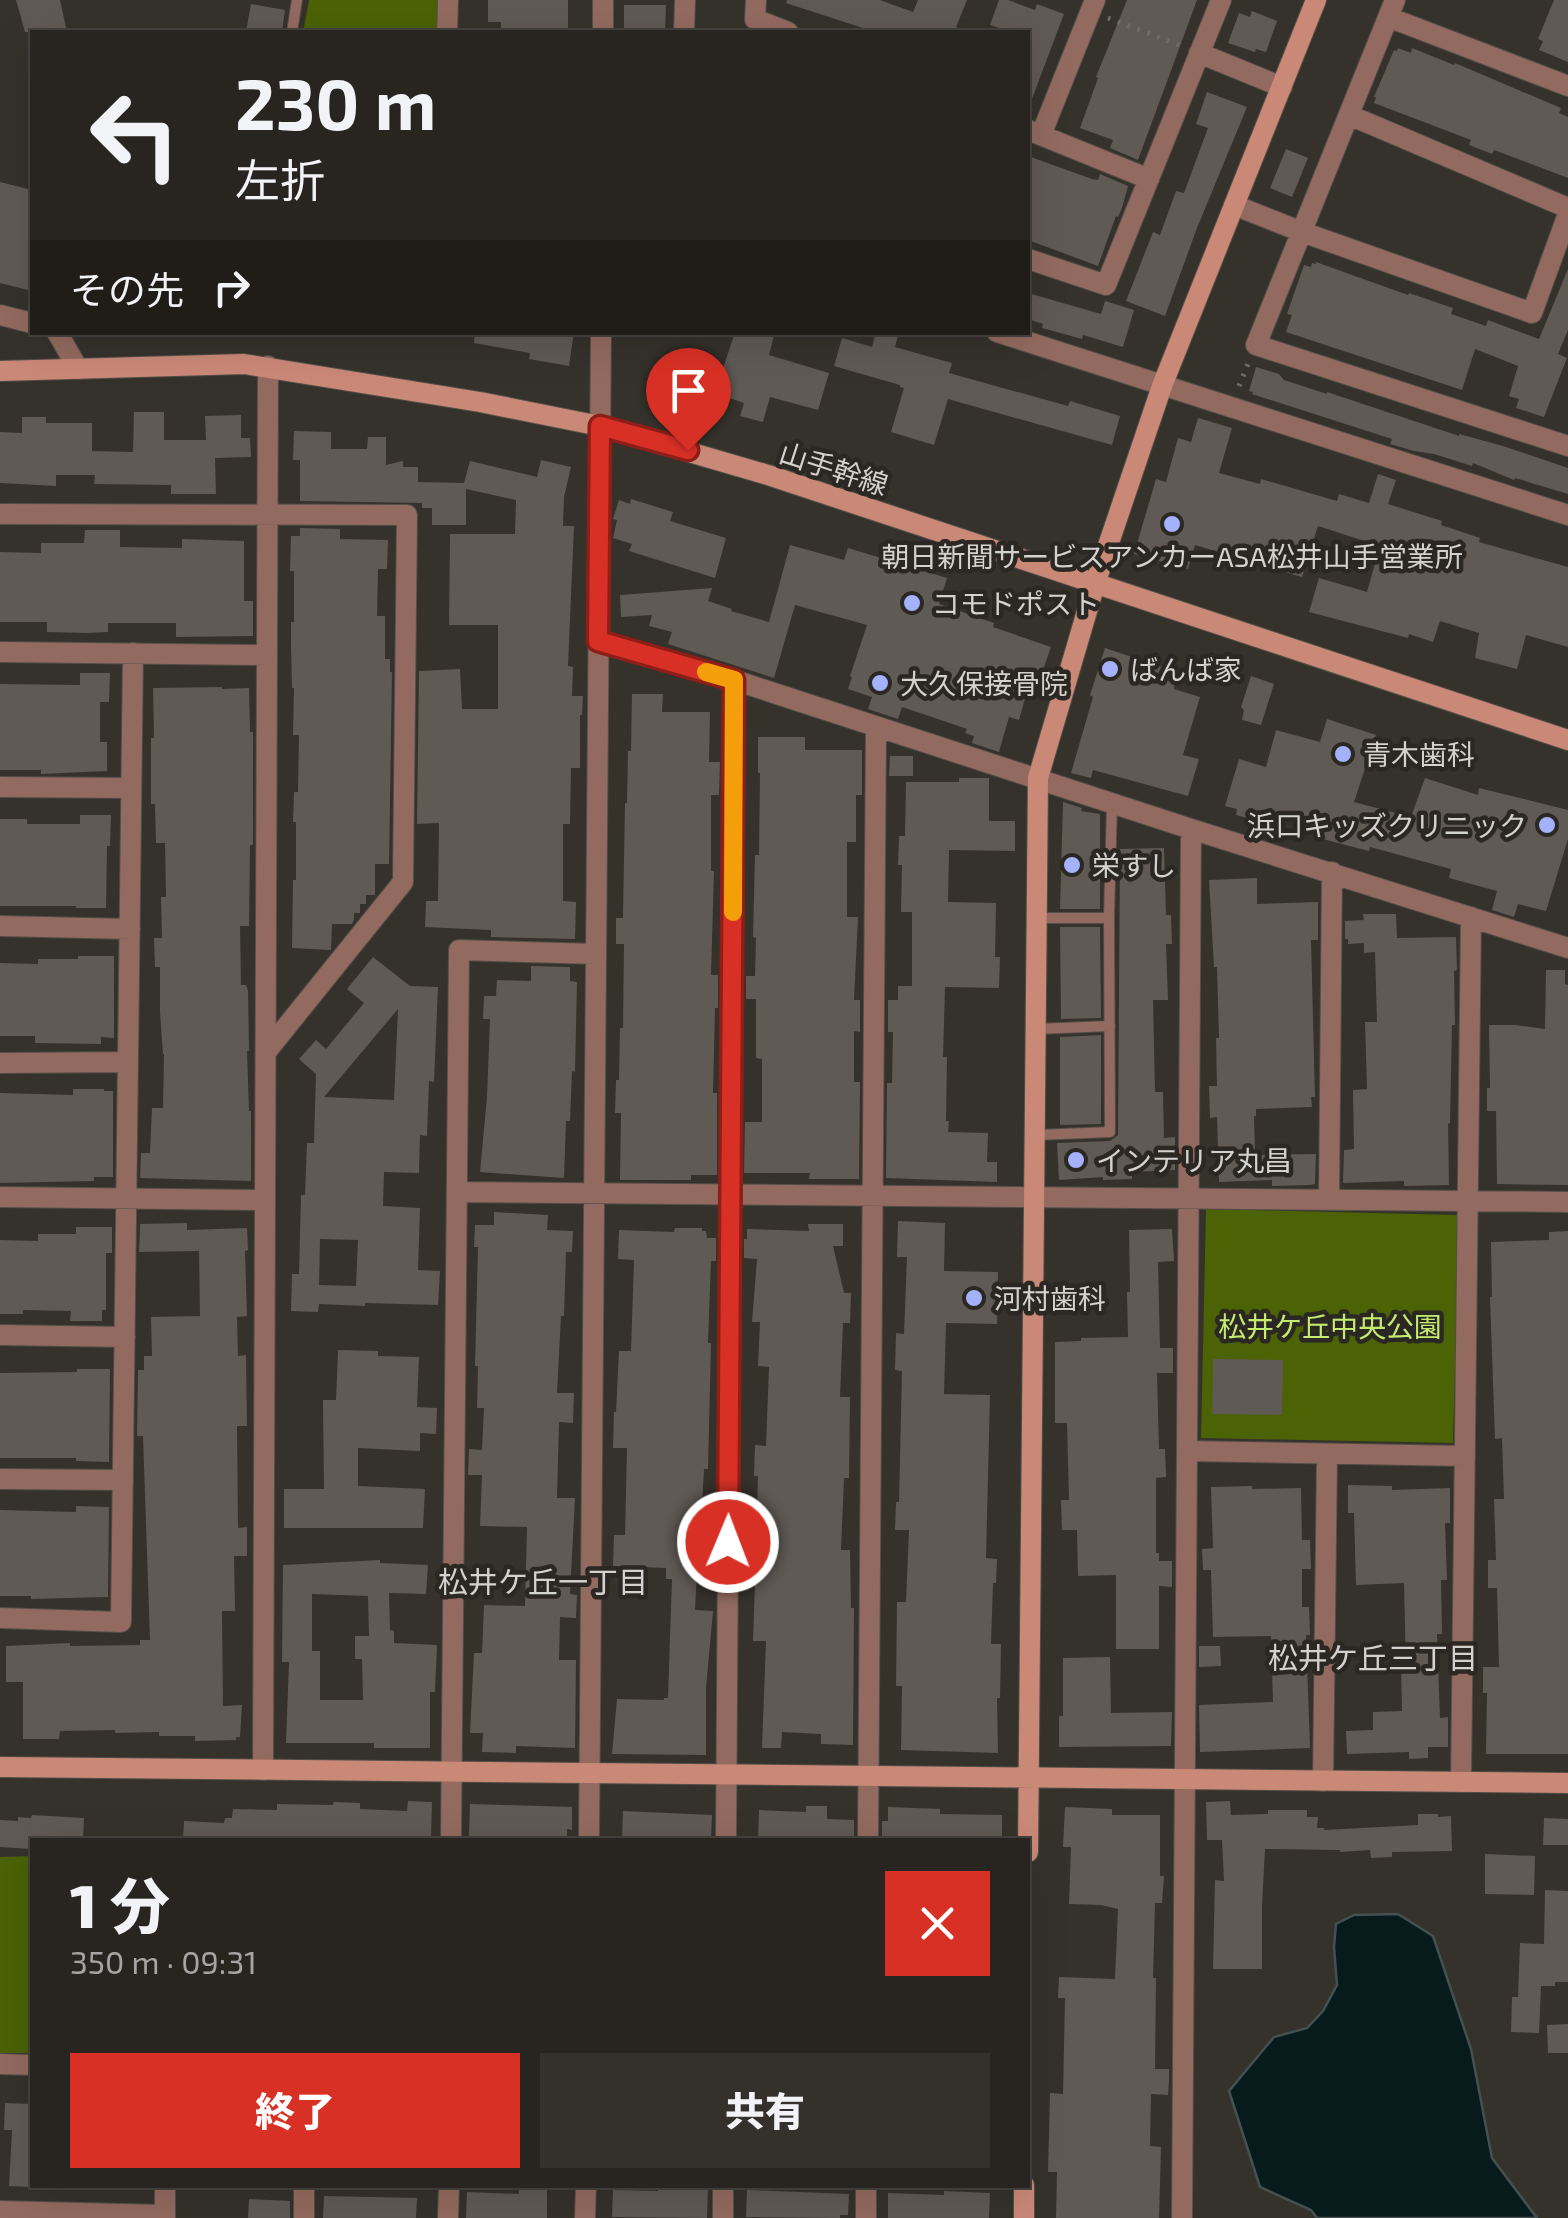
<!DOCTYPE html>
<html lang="ja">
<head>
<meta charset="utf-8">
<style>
	:root { --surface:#282520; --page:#34312d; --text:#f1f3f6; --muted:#a5a5a5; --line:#44423e; --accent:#d93025 }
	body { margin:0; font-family:"Exo 2","Noto Sans JP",sans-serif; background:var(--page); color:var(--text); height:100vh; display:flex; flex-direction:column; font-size:38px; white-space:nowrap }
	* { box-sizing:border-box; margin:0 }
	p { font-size:32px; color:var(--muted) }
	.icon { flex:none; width:55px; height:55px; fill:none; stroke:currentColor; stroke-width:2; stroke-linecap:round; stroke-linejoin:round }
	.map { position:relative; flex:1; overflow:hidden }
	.side { position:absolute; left:30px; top:1838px; width:1000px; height:350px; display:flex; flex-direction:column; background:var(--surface); border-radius:0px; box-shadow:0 10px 40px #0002,0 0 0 2px var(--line) }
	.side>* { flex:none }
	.banner { position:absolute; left:30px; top:30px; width:1000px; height:305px; border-radius:0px; box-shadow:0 10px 40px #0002,0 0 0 2px var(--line); background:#282520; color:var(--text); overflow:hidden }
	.pin { position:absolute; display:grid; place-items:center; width:85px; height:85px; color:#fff; margin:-102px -42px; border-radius:50% 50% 50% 0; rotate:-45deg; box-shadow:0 0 10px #0007 }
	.pin .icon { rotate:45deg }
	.me { position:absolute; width:110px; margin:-55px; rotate:1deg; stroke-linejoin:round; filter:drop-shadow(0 0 8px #0008) }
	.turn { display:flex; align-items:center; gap:35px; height:210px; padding:0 40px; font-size:45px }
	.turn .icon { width:130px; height:130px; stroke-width:2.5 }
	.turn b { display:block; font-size:70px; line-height:85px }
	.then { display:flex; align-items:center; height:95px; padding:0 40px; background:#0003; gap:20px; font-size:38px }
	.round { display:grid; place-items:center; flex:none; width:105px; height:105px; border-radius:0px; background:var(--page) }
	.summary { display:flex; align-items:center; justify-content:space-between; height:170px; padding:0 40px }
	h1 { font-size:60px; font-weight:800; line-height:75px }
	.cta { display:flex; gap:20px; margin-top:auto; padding:20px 40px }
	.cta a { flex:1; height:115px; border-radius:0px; background:var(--accent); color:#fff; font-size:40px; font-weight:800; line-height:115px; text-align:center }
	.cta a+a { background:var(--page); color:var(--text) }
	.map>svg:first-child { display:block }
	.green { fill:#4b6205 }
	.water { fill:#071a1c; stroke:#445151; stroke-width:2.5 }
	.building { fill:#605a55; fill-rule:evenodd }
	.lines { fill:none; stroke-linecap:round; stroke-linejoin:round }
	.lane-casing { stroke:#524e48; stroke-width:12 }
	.street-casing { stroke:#524e48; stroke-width:22 }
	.secondary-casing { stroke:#524e48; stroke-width:22 }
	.path { stroke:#6f6c67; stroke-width:5; stroke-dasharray:2.5 8; stroke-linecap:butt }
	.lane { stroke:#936a5f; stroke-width:10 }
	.street { stroke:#936a5f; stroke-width:20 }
	.secondary { stroke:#ca8877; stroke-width:20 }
	.route-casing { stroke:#8d1f18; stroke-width:25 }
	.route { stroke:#d93025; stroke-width:18 }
	.slow { stroke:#f59e0b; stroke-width:18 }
	.poi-dot { fill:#a4b2fc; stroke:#2b2722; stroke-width:4 }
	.labels { text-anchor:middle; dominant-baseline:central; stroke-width:9; stroke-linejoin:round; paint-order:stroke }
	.street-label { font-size:28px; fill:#d4d2ce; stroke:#2b2722 }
	.poi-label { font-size:28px; fill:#d4d2ce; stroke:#2b2722; text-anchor:start }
	.park-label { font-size:28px; fill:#c4ea70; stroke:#2b2722 }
	.neighbourhood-label { font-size:30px; fill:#d4d2ce; stroke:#2b2722 }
</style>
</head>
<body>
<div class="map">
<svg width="1568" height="2218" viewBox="0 0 1568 2218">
	<rect width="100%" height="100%" fill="#35312b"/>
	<path class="green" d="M309,0H439V32H303Z
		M1206,1209L1459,1215L1453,1443L1201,1438Z
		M32,1856V2053H0V1857Z"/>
	<path class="water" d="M1398,1914L1433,1936L1471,2049L1492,2158L1537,2218H1317L1311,2210L1260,2187L1229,2091L1274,2037L1307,2028L1323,2011L1337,1985L1334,1947L1336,1924L1354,1915Z"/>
	<path class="building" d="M16,0H60L67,32H25Z
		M488,0H568V32H501V22H488Z
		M787,0H880L913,12L918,0H967L956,27L964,30L963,32H875L786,3Z
		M999,0H1008L1035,10L1037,4L1064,14L1030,104L1028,103V32H1012L990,25Z
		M1127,0H1197L1138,160L1110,148L1113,140L1080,128L1098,78L1096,77Z
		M1554,0H1568V62L1539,50L1543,41L1538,39Z
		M251,4L285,10L282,32H246Z
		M624,5H666L665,32H624Z
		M1252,11L1277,21L1266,52L1256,49L1255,52L1228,43L1239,13L1250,17Z
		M1398,48L1411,53L1412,48L1454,65L1455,63L1561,108L1559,113L1568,117V178L1494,150L1492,154L1469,145L1471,140L1374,103L1376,97H1374L1394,50L1397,51Z
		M1207,92L1247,107L1197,228L1165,316L1126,301L1153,232L1160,235L1176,191L1184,193L1208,128L1196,124Z
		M1286,149L1308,158L1292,197L1270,188Z
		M1028,156L1092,179L1098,180L1100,174L1128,186L1122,208L1118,217L1116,216L1098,266L1028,240Z
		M0,182L32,190V291L0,283Z
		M1316,262L1408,295L1409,293L1453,308L1451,314L1486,326L1488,320L1539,339L1568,269V330L1558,354L1567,358L1544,417L1516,408L1519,399L1509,396L1518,366L1475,349L1462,390L1286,332L1292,315L1287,314L1304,265L1311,267L1312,263L1316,264Z
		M1028,293L1101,314L1105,301L1134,310L1123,347L1083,335L1082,339L1042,328L1043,324L1028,319Z
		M475,332H574L569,366L529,359L530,353L474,343Z
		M735,332H775L769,355L829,373L818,410L770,397L763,422L740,416L744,403L715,393Z
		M876,332H899L895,347L952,363L949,373L1068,406L1070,401L1120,416L1112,445L948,399L934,445L891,432L904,388L900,387V385L834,366L842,338L872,347Z
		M1256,367L1279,374L1284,380L1327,394V392L1459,436V434L1503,446L1568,468V494L1515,478L1514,480L1473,463L1472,466L1434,454L1414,451L1390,444L1392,439L1252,394L1253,392L1249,391Z
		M134,412H164V440H206L205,416L241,415V438H250L251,457L215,458L216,494H171V485L94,484L95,475H56V486L0,483V432L22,433V417H46V423H92V451L133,452Z
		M1198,418L1232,428L1219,473L1260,484L1261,479L1337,501L1339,494L1369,503L1378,474L1396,480L1388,504L1442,521L1441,525L1480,538L1479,542L1568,567V647L1526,635L1517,669L1475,658L1479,633L1440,621L1433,642L1409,634L1408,638L1309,612L1319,578L1367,592L1380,546L1318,526L1302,577L1195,545L1188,569L1134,554L1156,479L1166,482L1178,438L1191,442Z
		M294,431L331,432V449H367L368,437H386V465L403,461V467H418V482L464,483L470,461L537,477L541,460L571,467L564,497L563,526H574L568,666L573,667L572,696H583L582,715H580V768H571L570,824H563V901L576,902L575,939L491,937V930L425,927L426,901H438L439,823L417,824L419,671L460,669L462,709H498V625H449L450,534H515L516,500L466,489V525H432V508H422V503L300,501V460H293Z
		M631,499L673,512L670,521L726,538L715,578L629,551L632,544L613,538L617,520L613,519L619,500L630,504Z
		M300,528L340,529V539L388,540L387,569H378L377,616H385V659H390V672H392L389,864H375V895H366V904H360V913H354V920L352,924H332L331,950L292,948L293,880H296V822H293L294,792H298L299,735H293L294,688H292L291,643V622H294V571H290L291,536H300Z
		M85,530H120V547L182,548V539L244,541V601H253V636L176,637V623H108V632L87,633L47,632V622H0V552L41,553V543H84Z
		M790,545L844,560L848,548L947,578L939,604L994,623L993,627L1051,647L1038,684L1030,681L1019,720L1009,717L999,752L972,743L974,736L965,733L967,729L929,716L902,707L898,719L868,709L872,697L848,689L852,677L850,676L867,625L795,605L774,678L668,644L672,632L649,626L652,615L621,617L620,595L712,588L708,601L732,609L731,611L769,622Z
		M1105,648L1162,667L1158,678L1175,683L1174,689L1200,697L1183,755L1199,759L1188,796L1093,770L1091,778L1071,773L1093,697L1090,695Z
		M80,673H110L109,702H100V742H107V771L41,774V770H0V684L80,685Z
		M1251,676L1274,684L1261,725L1242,720L1244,710L1241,707Z
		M222,687V689L249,688L250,732H253V845H250L249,926H240L241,985H246L248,991L249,1051H247L249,1111H251V1181L140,1178L141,1153H150L152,1108H163L164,1054H163L160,1012V967H155L154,938H162L161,897H166L165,843H156L155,804H151V738H154L153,688Z
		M632,694H663L662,712H710L709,762H720L719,795H711V871H714L711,975H718V1008H715L713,1093H717V1175H691V1180H620L621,1113H615L616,1080H619L620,1028H623L624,944H616V918H623L625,803H627L628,751H631Z
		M1327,719L1376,735L1354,802L1411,817L1425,778L1478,795L1479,788L1568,810V839L1546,911L1518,904L1514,917L1492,910L1497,891L1449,878L1451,869L1370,847L1369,851L1315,837L1317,828L1276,817L1273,825L1236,815L1237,809L1225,806L1239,759L1266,767L1276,730L1320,742Z
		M758,737H805V750H862V795H856V842H847V917H858L854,1000H860V1032L854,1031V1082H860L859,1179H809L810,1173H744L745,1122H762V1059L756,1058V999H746V976H755L756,938L753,937L755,855H759L760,773H758Z
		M890,756H913V776H889Z
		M959,778H989V821H1015V851L949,850L948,902L996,903L995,957H1000L999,988L945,987L943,1057H947L946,1121H949L948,1132L988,1133L987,1162H997V1182L886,1178L887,1083H892L893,1032H888V1000H898V986H912V912H901L902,865H898L899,836H905L906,782H959Z
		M1063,802L1082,808L1081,811L1100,814V909H1060Z
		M80,815H111L110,846H107L106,908H76V906H0V819H27V824H80Z
		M1164,848L1166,915H1171L1172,944H1166L1168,1000H1153L1155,1092H1163L1164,1138L1175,1137V1170L1132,1172V1179L1103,1180V1177L1059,1180L1057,1143L1110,1141L1118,1135L1120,849Z
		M1257,878V904L1318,902V940H1311L1315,1097H1311L1312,1107L1256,1109V1116H1254L1255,1155L1316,1154L1315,1184L1310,1185L1272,1186V1180L1219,1182L1217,1117L1210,1118L1209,1086H1217L1216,1038H1219L1217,967H1214L1209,880Z
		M1363,914H1396L1397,938L1456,937L1457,970L1454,971L1455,1025H1452L1450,1123L1448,1124L1449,1185L1404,1186V1181L1343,1183L1344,1150L1354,1149L1353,1090L1367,1089L1365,1022H1377L1375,952L1364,953V943L1348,944V939H1345V921L1364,920Z
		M1060,927H1100L1101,1018L1061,1019Z
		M78,956H114V1038L101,1037V1044L35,1043V1036H0V963L38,964V959H78Z
		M373,957L410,986L438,987L434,1082L429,1081L427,1136L420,1135L419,1173L384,1172L383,1206L420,1208L418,1270L440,1271L438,1305L365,1303V1306L319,1304L318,1312L291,1311L292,1274H299L301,1195H305L307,1143H314L316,1074L299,1059L316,1040L326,1049L364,1003L347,989ZM398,1009L394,1100L324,1097ZM320,1239L358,1240L356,1286L319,1285Z
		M531,966L570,967V981L577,982L575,1072L572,1071L570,1121H566L564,1178L480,1172L487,1097L490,1019H483L484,996H496L497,980L531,981Z
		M1546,970H1565V984L1568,985V1185L1497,1184L1496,1111H1487V1088H1490L1489,1025H1516L1545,1029Z
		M1101,1035V1124L1060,1125V1037Z
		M73,1089H104V1091H113V1177H94V1181L0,1183V1093L73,1095Z
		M494,1212L548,1215L547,1230L573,1231L572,1252H566L564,1316H561L557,1393H574L573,1423L559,1422L557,1498H575L570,1594L577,1595L576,1618L560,1617L559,1660H576L575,1748L516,1746V1753L482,1752L483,1733H470L474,1653H482L484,1605L525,1606L527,1527L480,1526L482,1475H468L469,1449L482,1450L484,1408H477L478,1366H475L478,1247H474L475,1225H494Z
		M898,1221L945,1223L944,1271L998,1272L997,1324L946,1323L944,1394L990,1395L986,1558L997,1559L996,1583H993L991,1644H1001L1000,1698H997L998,1753L901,1750L902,1686H896L897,1602H906L909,1530H895L896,1502H899L902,1371L895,1370L896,1333L904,1334L907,1257H897Z
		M187,1223V1230L247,1228L248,1250L245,1251L247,1316L237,1317L238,1356L246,1355L247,1426H237L238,1528L247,1527V1556H234L235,1611H222L223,1706L242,1705L240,1737H236V1740L195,1741V1736H159V1732L115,1733V1730L60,1731L59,1739H23V1682H6V1646L70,1643V1646L140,1645V1640H150L143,1436H137L138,1370H144V1356H152L151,1317L200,1316L199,1251L139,1252L140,1227V1224Z
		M808,1224H843V1246H833L844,1293H851L850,1323H843L840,1397H850L849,1478H844L841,1550H850L851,1608H854L853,1745L821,1744V1734L782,1732L781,1748H762L766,1641H753L755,1583H751L752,1554H756L758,1476H754L755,1445L766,1446L769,1367L758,1366L760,1322H752L757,1259L744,1258V1239H747V1229L809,1231Z
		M76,1227H112V1253H106V1310H102V1321H70L71,1311L23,1310V1314H0V1240L38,1241V1234H76Z
		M675,1228H702V1231H706L707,1238H716V1261H711L708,1343H711L708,1469H704L701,1526H699L695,1610L713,1611L706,1688V1755L612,1754L617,1699L664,1700V1698H668L672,1579H666V1568L613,1566L614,1535H625L627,1448H613L614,1412H616L619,1351H631L634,1260L618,1259L619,1230L674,1232Z
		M1172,1229L1174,1261L1158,1262L1160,1348H1173V1373H1157L1159,1449H1165L1166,1477L1156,1478V1553H1159V1561H1172V1587L1159,1586V1649H1116V1575L1078,1576L1077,1530H1062L1061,1500H1069L1067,1423H1055V1342L1081,1341V1338L1128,1337L1127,1292H1130L1129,1230Z
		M1568,1231V1754H1486L1487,1693H1483V1667H1499L1497,1588H1488V1560H1496L1494,1499H1504L1502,1438L1495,1439L1490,1297H1492L1491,1242L1549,1240V1232Z
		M338,1350L378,1351V1356L419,1357L417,1407L437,1408L436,1434L420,1433V1451L358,1448V1486L425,1489L423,1528H284V1489H324L323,1400H336Z
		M1213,1359L1283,1360L1282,1415L1212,1414Z
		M77,1369H110L109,1462L76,1461V1458H0V1373L77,1372Z
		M1348,1485L1392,1486V1490L1450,1488V1523H1445L1447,1580H1441L1442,1634H1437L1440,1718L1448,1717V1747H1428V1758L1409,1759V1752L1347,1754L1346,1731L1373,1730V1712L1402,1711L1401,1667H1406L1404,1583L1356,1585L1354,1513H1348Z
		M1252,1486V1489L1301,1488L1302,1540H1310L1311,1569H1302V1607H1309L1310,1635H1306L1310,1748L1200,1752L1199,1705L1273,1702L1271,1636L1213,1637L1211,1570H1203L1202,1549L1213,1548L1211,1487Z
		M76,1506L109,1507L108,1597L31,1599V1596H0V1510L76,1512Z
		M380,1560V1563L428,1565L426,1594L389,1593L390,1630L394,1631V1643L437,1645L435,1692H430V1748H374V1743H286L289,1662H282L283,1565ZM312,1594L368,1596L369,1636H355V1659H362L363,1700H320V1651H312Z
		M1199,1646H1220L1221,1666L1199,1667Z
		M1110,1657L1111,1713L1172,1712L1171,1746L1059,1747V1716H1063V1658Z
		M408,1801L432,1802L431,1840L267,1838L183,1840L184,1821L224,1823L225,1818H232L233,1809L277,1810V1804L333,1805L334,1802L360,1803V1809L407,1811Z
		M1230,1801L1231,1815L1268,1814V1810H1307V1817H1318L1317,1828H1324V1830L1418,1825V1814H1438V1817L1451,1816L1452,1851L1392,1852V1857L1371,1858L1370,1850L1340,1852V1850L1265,1849L1262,1906V1969H1213L1215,1880L1224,1881L1222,1840H1207L1206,1802Z
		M470,1804L572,1807V1830L567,1829V1839L557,1840L469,1836Z
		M806,1806H827V1819L854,1820V1840H758L759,1810L806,1812Z
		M888,1807L940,1809V1814L1002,1815V1840H882V1821H888Z
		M1065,1807L1112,1809V1815H1160V1876H1164L1162,1903H1155L1153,1978H1156L1155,2069H1169V2081L1168,2095L1151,2094L1150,2146L1161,2147L1159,2218H1056L1057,2172H1048L1050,2093L1063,2094L1065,1998H1058L1059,1977L1115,1979L1118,1909L1101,1905L1069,1904L1071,1847H1063Z
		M623,1811L712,1815L711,1840H622Z
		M32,1815L84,1818L83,1840H32V1849L0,1847V1820L18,1821V1817L31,1818Z
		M1544,1818L1568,1819V1845H1543Z
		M1485,1854L1535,1856L1534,1895L1485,1894Z
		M1545,1890L1568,1891V1982H1555V1986H1541L1539,2033L1511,2032L1512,1997H1518L1520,1943L1544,1944Z
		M1568,2024V2053H1548L1547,2025Z
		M5,2103L32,2104V2187L9,2186L12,2130H4Z
		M519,2185L547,2186V2218H466L467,2192L519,2194Z
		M658,2185L708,2187L707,2218L612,2217L613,2190L658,2191Z
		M747,2190L849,2194L848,2215H840V2218L746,2217Z
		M944,2191L990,2193L989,2218H888V2193L944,2195Z
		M324,2196L417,2198L416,2218H323Z
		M249,2199L290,2201V2218H248Z"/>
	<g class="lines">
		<g class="lane-casing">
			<path id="lane" d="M292,32L297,0
				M688,450L705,383
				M1037,918H1109
				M1036,1029L1110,1026
				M1036,1135L1110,1132L1109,918L1112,803"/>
		</g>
		<g class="street-casing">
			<path id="street" d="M756,0L755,19L788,32
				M1395,0L1256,345L1568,446
				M1388,17L1568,86
				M447,32L448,0
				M603,32V0
				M684,32L685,0
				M1199,53L1282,87
				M1349,115L1568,208
				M1028,130L1149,179
				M1041,135L1095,0
				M1234,205L1302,232L1532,313L1568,214
				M1028,259L1106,285L1221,0
				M0,315L32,323
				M57,332L78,369
				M997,332L1568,515
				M0,514L407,515L403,882L266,1052
				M598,641L734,680L1191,829L1568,948
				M0,652L267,655
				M0,787L131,788
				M0,926L130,929
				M0,1063L128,1062
				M457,1192L1568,1202
				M0,1197L265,1200
				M1329,1200L1332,872
				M0,1335L125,1337
				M1187,1451L1465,1456
				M0,1479L123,1480
				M0,1618L121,1622L133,653
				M263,1770L268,366
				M1323,1781L1327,1455
				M1461,1782L1471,917
				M451,1840L459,950L596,954
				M589,1840L601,332
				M726,1840L734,680
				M868,1840L876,727
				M0,2064L32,2065
				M0,2211L165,2215
				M165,2218V2185
				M304,2218V2185
				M448,2218L449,2185
				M585,2218L586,2185
				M723,2218V2185
				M866,2218V2185
				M1182,2218L1191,829"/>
		</g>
		<g class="secondary-casing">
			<path id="secondary" d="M0,371L244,364L480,402L600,426L768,475L1568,740
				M0,1767L1568,1783
				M1028,1852L1038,778L1095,584L1162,386L1316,0
				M1024,2218V2185"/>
		</g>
		<path class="path" d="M1108,18L1182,46
			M1239,386L1248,364"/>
		<use href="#lane" class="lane"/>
		<use href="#street" class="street"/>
		<use href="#secondary" class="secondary"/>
	</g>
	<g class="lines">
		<g class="route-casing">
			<path id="route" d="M688,450L600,426L598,641L734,680L728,1542"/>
		</g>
		<use href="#route" class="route"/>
		<path class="slow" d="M706,672L734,680L733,912"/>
	</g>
	<g class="poi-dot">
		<circle cx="1172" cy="524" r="10"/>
		<circle cx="912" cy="603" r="10"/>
		<circle cx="1110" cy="669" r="10"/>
		<circle cx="880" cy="683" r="10"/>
		<circle cx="1343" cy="754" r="10"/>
		<circle cx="1547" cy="825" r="10"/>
		<circle cx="1072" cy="865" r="10"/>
		<circle cx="1076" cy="1160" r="10"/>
		<circle cx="974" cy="1298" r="10"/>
	</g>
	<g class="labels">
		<g class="street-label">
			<text transform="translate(834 468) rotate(18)">山手幹線</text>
		</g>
		<g class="poi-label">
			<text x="1172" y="556" text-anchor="middle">朝日新聞サービスアンカーASA松井山手営業所</text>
			<text x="932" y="603">コモドポスト</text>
			<text x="1130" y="669">ばんば家</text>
			<text x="900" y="683">大久保接骨院</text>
			<text x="1363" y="754">青木歯科</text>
			<text x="1527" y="825" text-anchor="end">浜口キッズクリニック</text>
			<text x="1092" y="865">栄すし</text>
			<text x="1096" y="1160">インテリア丸昌</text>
			<text x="994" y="1298">河村歯科</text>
		</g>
		<g class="park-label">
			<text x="1330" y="1326">松井ケ丘中央公園</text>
		</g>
		<g class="neighbourhood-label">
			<text x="543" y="1581">松井ケ丘一丁目</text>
			<text x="1373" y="1657">松井ケ丘三丁目</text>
		</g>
	</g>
</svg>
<div class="pin" style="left:688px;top:450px;background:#d93025"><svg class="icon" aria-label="arrive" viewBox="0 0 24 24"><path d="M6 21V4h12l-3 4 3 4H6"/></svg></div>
<svg class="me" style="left:728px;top:1542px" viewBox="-20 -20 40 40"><circle r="17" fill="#d93025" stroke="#fff" stroke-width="3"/><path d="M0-11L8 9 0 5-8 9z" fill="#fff"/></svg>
<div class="banner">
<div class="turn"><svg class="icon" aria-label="left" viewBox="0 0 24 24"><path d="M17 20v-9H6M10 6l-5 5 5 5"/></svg><div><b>230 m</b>左折</div></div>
<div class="then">その先<svg class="icon" aria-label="right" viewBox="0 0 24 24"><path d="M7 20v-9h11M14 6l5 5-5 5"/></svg></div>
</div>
<section class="side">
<div class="summary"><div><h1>1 分</h1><p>350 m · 09:31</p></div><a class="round" style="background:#d93025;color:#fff"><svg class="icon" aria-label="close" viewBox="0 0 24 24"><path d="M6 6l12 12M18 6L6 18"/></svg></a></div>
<div class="cta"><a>終了</a><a>共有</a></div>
</section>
</div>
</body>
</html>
